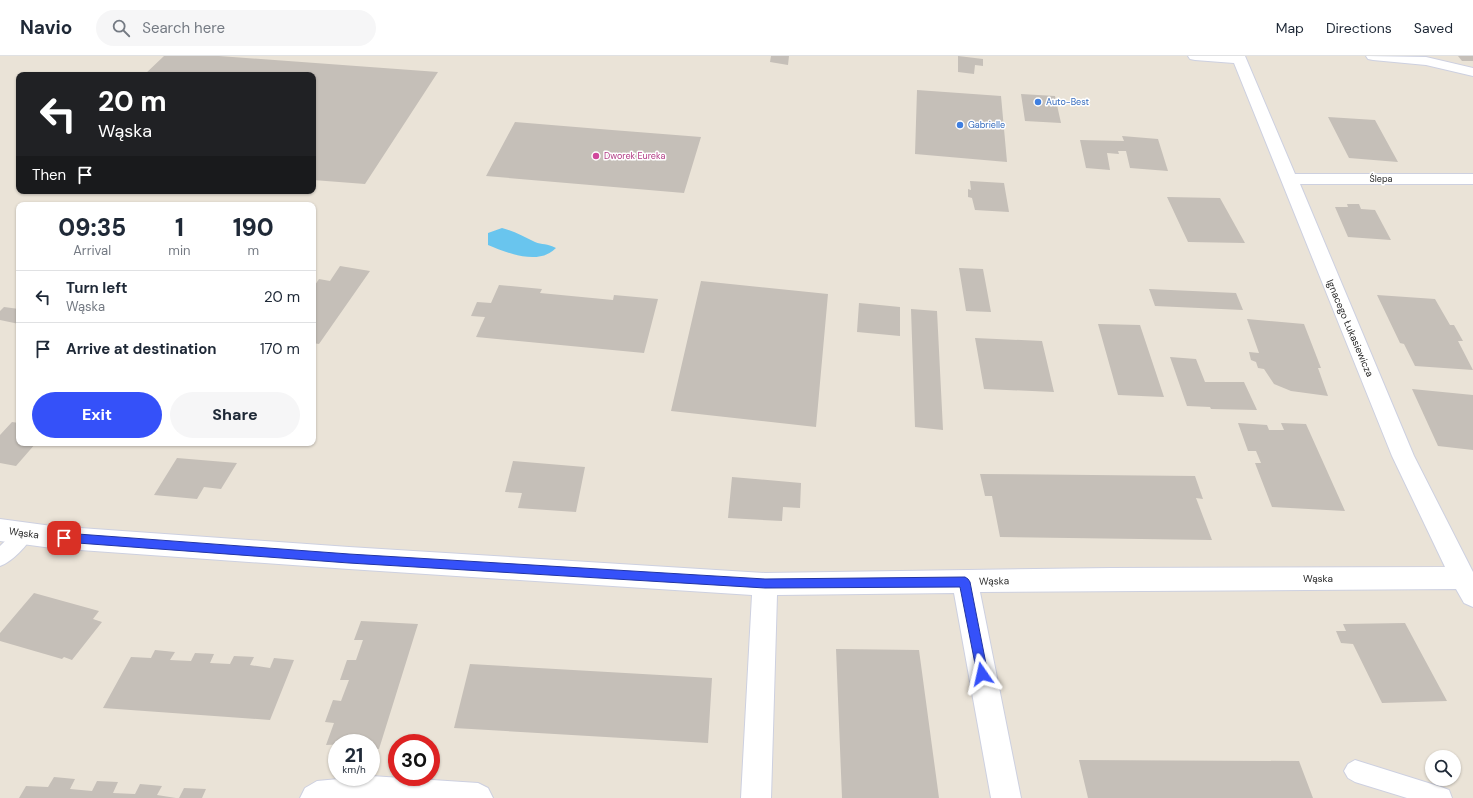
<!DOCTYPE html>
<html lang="en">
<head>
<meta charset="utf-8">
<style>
	:root { --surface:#fff; --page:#f6f6f7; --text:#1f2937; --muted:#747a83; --line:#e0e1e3; --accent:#3551f9 }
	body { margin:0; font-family:"DM Sans",sans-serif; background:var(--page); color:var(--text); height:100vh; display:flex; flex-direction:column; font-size:15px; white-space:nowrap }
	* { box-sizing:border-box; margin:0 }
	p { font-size:13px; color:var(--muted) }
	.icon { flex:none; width:22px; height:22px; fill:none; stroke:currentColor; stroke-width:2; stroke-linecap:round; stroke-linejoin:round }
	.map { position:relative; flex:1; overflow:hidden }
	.details { position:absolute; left:16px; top:146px; width:300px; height:244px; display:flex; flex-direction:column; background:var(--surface); border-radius:8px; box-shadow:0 1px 3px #0004 }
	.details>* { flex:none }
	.banner { position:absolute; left:16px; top:16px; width:300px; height:122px; border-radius:8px; box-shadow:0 1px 3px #0004; background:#202124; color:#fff; overflow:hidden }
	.fabs { position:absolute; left:1425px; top:694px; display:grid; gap:8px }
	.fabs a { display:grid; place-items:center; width:36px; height:36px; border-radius:50%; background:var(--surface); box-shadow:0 1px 3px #0004; font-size:20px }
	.speed { position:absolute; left:328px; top:678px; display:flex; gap:8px; font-size:20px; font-weight:700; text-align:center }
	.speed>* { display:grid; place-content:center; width:52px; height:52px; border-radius:50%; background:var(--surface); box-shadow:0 1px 3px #0004; line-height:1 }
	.speed small { font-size:10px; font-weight:400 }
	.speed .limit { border:6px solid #d22; background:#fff; color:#111 }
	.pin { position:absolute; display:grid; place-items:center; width:34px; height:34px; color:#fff; margin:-17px; border-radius:8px; box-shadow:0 2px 6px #0006 }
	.me { position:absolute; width:44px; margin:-22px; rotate:349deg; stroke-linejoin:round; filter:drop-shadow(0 0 3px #0008) }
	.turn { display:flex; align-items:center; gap:14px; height:84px; padding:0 16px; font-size:18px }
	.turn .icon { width:52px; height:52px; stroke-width:2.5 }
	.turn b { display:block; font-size:28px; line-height:34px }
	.then { display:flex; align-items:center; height:38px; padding:0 16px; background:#0003; gap:8px; font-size:15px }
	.eta { display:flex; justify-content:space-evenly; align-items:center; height:68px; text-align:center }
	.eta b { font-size:24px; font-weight:800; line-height:28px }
	.button { display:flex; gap:8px; margin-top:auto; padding:8px 16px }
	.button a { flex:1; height:46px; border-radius:24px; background:var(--accent); color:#fff; font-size:16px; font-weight:800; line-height:46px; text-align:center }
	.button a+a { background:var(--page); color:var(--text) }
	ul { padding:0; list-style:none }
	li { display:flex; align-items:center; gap:12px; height:52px; padding:0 16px; border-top:1px solid var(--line) }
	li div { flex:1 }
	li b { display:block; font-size:15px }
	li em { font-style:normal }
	header { display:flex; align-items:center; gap:24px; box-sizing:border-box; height:56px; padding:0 20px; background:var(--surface); border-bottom:1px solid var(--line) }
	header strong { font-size:19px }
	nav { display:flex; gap:22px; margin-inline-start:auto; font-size:14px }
	.search { width:280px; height:36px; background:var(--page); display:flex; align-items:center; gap:10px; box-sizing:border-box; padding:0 14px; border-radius:22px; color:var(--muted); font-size:15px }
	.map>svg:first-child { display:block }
	.water { fill:#69c5ee }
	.building { fill:#c5bfb8 }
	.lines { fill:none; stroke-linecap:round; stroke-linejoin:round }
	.service-casing { stroke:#cdd0e0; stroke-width:2 }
	.minor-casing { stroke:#cdd0e0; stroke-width:2 }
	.service { fill:#fff; fill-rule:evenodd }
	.minor { fill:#fff; fill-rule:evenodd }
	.route { fill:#3551f9; stroke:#2235a2 }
	.shop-dot { fill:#3f7fe0; stroke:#fff; stroke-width:1.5 }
	.hotel-dot { fill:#d1479c; stroke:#fff; stroke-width:1.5 }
	.labels { text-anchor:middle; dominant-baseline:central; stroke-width:3; stroke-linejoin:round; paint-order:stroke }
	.far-shop-label { font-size:9px; fill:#366cbe; stroke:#fff; text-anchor:start }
	.far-hotel-label { font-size:9px; fill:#b23c85; stroke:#fff; text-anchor:start }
	.far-street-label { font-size:9px; fill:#272727; stroke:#fff }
	.street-label { font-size:10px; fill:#272727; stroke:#fff }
</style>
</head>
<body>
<header>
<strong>Navio</strong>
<div class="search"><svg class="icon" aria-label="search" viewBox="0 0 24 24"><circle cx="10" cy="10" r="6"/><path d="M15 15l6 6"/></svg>Search here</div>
<nav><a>Map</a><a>Directions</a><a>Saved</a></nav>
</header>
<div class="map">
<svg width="1473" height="742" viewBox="0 0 1473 742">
	<rect width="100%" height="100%" fill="#eae3d7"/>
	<path class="water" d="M502,172C514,175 523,180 535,186C542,189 547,187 556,192C539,210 507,197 488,189V177Z"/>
	<path class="building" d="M164,0H219L438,16L365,128L313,124V19H144Z
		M771,0H789L788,9L770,6Z
		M958,0L983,3V10L975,9L974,18L958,16Z
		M1458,0H1473V5H1462Z
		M917,34L1001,40L1007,106L915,98Z
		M1021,38L1055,40L1061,67L1025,65Z
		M1328,61L1375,64L1398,106L1349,102Z
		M515,66L612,74L701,81L684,137L486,120Z
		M1122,80L1158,83L1168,115L1130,112L1126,95H1118L1119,98L1107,97L1110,114L1086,112L1080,84L1124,85Z
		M970,125L1004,127L1009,156L975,154L972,142L968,141V133L971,134Z
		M1167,141L1220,142L1245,187L1188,186Z
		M1347,148H1359L1361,153L1375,154L1391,184L1348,181L1335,151H1348Z
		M340,210L370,215L319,288L313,287V232L319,223L330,225Z
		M959,212L983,213L991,256L966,255Z
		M701,225L828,238L816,371L671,355Z
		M499,229L542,233L540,237L613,244L614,239L658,243L644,297L476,281L485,261L471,260L477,246L491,247Z
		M1149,233L1236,237L1243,254L1155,250Z
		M1377,239L1435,243L1450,269H1454L1463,285H1458L1473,314L1415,310L1404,288L1400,287Z
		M859,247L900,251V280L857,276Z
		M4,251L19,253V268L0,264V255Z
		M911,253L937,255L943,374L915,371Z
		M1247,263L1304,268L1321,312H1318L1328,340L1291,335L1274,328L1264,313L1258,312L1256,306L1251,304L1249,296L1259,297Z
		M1098,268L1140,269L1164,341L1118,339Z
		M975,282L1042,285L1054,336L984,333Z
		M1170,301L1196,303L1205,326H1244L1257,354L1211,353L1210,351L1187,350Z
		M1412,333L1473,339V394L1438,390Z
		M12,366L19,367V387H36L16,410L0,407V379Z
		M1238,367L1267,369L1269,374H1284L1281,367L1306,368L1345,455L1272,451L1255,407H1261L1256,395H1248Z
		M177,402L237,407L221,433L204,431L197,443L154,439Z
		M513,405L585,411L576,456L518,452L522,437L505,436Z
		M980,418L1195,420L1203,443L1196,442L1212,484L1000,481L992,440H985Z
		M732,421L801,427L800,452L783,451L782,465L728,462Z
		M34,537L99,555L93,563L102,566L72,604L64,601L62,603L0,585V577Z
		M361,565L418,568L379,693L371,692V687L326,689L334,667L325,666L333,644L341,645L349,624H340L347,604H356L363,584H354Z
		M1405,567L1447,645L1382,647L1353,588L1341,587L1336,575H1346L1343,568Z
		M836,593L919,594L939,742H842Z
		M155,594L175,596L170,604L191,605L195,597L214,598L210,607L230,608L234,600L254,601L250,609L270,612L274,602L294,604L270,664L103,652L131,601L151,602Z
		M470,608L712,622L708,687L454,672Z
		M1079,704L1299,705L1313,742H1088Z
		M54,721L75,723L70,733L92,735L97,725L118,726L113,737L135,738L140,728L162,730L157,739L176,742H19L26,730L48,731Z
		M184,732L206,733L202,742H179Z"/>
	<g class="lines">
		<g class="service-casing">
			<path id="service" d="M25,469L31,472L34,477C28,489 12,506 0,510V490L19,472Z
				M1355,704L1441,731L1449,734L1452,742H1407L1355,726L1348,722L1344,715L1348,708Z"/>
		</g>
		<g class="minor-casing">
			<path id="minor" d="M1188,0H1245L1295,118H1473V128H1300L1414,400L1473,516V551L1464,547L1456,533L980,536L1021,742H991L954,537L777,539L771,742H741L752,539L349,513L52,492L0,485V463L52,470L349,491L765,517L1111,512L1445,511L1392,400L1234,7L1195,4L1190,3Z
				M1366,0L1426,1L1473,12V20L1426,9L1373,4L1368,3Z
				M371,720L478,727L488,732L493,742H300L305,732L317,725Z"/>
		</g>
		<use href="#service" class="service"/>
		<use href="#minor" class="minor"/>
	</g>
	<path class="route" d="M64,477L349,498L765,523L965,521L968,523L970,526L988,618L986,622L982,624L978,622L977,618L960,531L765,532L349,507L64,486L58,482Z"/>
	<g class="shop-dot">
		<circle cx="1038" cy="46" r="4"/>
		<circle cx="960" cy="69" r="4"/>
	</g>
	<circle class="hotel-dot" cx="596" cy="100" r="4"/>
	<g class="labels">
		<g class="far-shop-label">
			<text x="1046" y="46">Auto-Best</text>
			<text x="968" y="69">Gabrielle</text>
		</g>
		<g class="far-hotel-label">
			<text x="604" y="100">Dworek Eureka</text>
		</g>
		<g class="far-street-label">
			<text x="1381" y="123">Ślepa</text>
		</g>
		<g class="street-label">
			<text transform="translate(1350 272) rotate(67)">Ignacego Łukasiewicza</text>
			<text transform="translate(24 477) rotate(8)">Wąska</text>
			<text x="1318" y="522">Wąska</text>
			<text transform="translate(994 525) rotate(-1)">Wąska</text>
		</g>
	</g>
</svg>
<div class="fabs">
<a><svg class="icon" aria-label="search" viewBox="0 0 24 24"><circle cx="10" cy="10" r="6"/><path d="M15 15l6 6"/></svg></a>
</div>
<div class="speed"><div>21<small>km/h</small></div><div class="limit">30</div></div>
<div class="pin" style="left:64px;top:482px;background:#d93025"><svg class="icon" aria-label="arrive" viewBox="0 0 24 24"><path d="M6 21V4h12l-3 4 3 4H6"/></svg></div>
<svg class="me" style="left:982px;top:618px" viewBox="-20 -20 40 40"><path d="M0-17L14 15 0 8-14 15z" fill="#3551f9" stroke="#fff" stroke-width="4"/></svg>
<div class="banner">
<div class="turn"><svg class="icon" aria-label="left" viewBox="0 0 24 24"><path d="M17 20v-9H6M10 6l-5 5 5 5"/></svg><div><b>20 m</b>Wąska</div></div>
<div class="then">Then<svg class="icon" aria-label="arrive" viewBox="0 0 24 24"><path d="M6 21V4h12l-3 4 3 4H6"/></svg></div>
</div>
<section class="details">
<div class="eta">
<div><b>09:35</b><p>Arrival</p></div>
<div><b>1</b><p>min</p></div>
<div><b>190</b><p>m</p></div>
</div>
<ul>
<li><svg class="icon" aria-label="left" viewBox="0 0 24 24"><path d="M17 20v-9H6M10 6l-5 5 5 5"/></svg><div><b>Turn left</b><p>Wąska</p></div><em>20 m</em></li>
<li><svg class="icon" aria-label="arrive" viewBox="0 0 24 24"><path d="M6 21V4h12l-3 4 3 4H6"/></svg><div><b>Arrive at destination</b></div><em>170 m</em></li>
</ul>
<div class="button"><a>Exit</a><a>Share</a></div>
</section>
</div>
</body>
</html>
